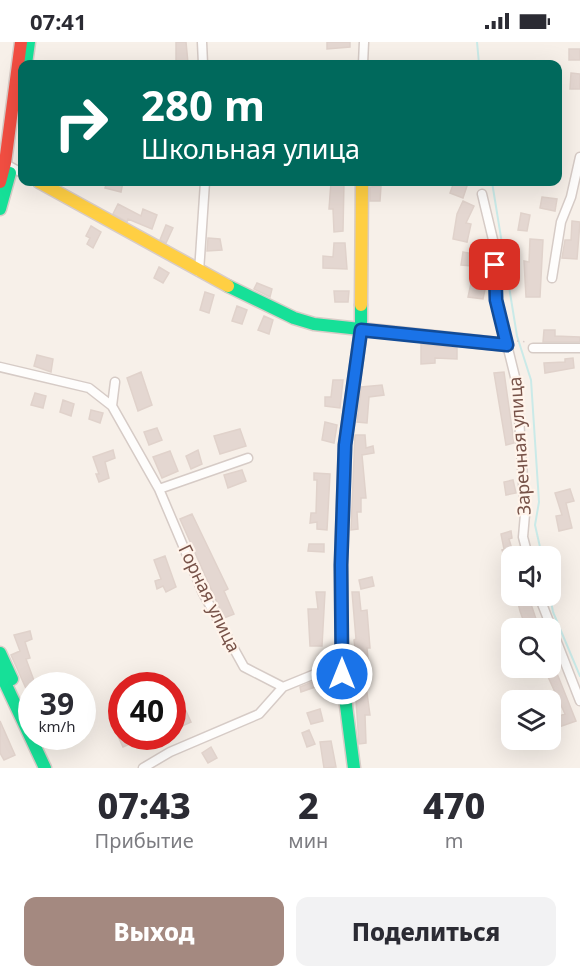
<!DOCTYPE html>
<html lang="ru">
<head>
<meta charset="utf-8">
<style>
	:root { --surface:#fff; --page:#f2f2f3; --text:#2b2b33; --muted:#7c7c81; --accent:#a48980 }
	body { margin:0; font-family:"Noto Sans",sans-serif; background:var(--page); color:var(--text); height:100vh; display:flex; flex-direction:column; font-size:22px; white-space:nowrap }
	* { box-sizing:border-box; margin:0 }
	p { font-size:20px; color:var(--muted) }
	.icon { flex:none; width:33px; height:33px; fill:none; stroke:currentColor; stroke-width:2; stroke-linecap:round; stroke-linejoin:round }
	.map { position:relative; height:726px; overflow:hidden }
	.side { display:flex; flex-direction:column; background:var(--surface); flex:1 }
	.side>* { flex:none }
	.guide { position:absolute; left:18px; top:18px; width:544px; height:126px; border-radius:12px; box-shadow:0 6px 24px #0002; background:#00695c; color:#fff; overflow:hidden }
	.tools { position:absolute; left:501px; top:504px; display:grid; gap:12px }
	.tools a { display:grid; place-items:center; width:60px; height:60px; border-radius:12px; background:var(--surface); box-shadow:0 6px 24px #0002; font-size:30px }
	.speed { position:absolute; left:18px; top:630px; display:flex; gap:12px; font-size:30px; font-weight:700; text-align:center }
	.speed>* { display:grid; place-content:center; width:78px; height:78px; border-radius:50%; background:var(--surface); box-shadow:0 6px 24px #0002; line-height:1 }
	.speed small { font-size:15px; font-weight:400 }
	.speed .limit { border:9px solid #d22; background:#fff; color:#111 }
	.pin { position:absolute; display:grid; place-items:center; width:51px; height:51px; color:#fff; margin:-26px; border-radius:12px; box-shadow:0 3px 9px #0006 }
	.me { position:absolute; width:66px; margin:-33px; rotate:0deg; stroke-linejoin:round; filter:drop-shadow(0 0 4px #0008) }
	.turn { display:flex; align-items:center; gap:21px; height:126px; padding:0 24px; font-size:27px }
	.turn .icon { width:78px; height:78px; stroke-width:2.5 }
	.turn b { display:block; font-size:42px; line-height:51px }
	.eta { display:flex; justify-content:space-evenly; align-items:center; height:102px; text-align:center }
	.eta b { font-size:36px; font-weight:800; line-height:42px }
	.cta { display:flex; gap:12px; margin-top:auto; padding:12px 24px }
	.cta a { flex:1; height:69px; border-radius:12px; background:var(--accent); color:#fff; font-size:24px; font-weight:800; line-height:69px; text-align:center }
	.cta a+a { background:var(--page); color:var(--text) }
	.status { display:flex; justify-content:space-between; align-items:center; height:42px; padding:0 30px; background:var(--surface); direction:ltr }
	.status svg { height:16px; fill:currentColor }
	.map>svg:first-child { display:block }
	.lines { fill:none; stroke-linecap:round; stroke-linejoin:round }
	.stream { stroke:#caeae8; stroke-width:2 }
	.building { fill:#e4d7d1; stroke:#e0d2cb; stroke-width:1.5 }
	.street-casing { stroke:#d6cbc6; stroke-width:11 }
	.fast-casing { stroke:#d8ccc7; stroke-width:15 }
	.slow-casing { stroke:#d8ccc7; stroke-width:15 }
	.jam-casing { stroke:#d8ccc7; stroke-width:15 }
	.path { stroke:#dad0cc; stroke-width:1.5; stroke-dasharray:1.5 4.5; stroke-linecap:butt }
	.street { stroke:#fefdfc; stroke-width:8 }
	.fast { stroke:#16e098; stroke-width:12 }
	.slow { stroke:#ffcf43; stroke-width:12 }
	.jam { stroke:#f24e42; stroke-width:12 }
	.route-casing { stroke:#114b97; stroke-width:15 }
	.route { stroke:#1a73e8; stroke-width:10 }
	.labels { text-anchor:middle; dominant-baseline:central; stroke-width:4.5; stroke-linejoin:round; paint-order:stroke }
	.street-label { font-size:18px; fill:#775248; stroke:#fff4eb }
</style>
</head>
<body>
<div class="status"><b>07:41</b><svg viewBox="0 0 49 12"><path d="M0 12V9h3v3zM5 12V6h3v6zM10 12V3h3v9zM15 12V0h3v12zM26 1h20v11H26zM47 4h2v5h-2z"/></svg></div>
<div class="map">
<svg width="580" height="726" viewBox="0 0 580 726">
	<rect width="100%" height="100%" fill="#f7f0e9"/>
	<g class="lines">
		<path class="stream" d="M477,0L479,22
			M492,140L517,294L531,338L539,460L535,483L542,514
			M550,554L553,570L580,634"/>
	</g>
	<path class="building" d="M176,0H186L188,21H176Z
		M327,0H350V5L327,7Z
		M569,7H580V18H569Z
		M571,31L580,32V47H570Z
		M107,140H123L121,150L105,146Z
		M331,140H344L343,189L334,190L333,167H329Z
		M454,140L468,141L463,156L450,151Z
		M381,144L380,159H370V145Z
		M542,155L557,157L555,169L540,166Z
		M463,159L474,164L466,181L471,182L467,200L453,197L457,172Z
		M118,162L141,174L143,167L157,173L152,187L128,177L127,180L113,172Z
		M521,171L530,173L527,189L518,188Z
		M572,179L580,180L577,217L562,216L565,198H571Z
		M166,183L173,186L166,201L160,198Z
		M91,184L101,190L93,206L87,202L90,196L86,194Z
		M208,196L220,197L222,208L207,209Z
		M530,197L543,198L540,255H526L524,219L529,220Z
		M334,201H345L347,227L323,226V214L333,215Z
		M463,210L474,212L472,224L461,223Z
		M159,225L169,231L163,241L154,236Z
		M257,241L272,247L270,255L254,247Z
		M471,241L486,243L483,257L468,255Z
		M334,249H349L348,260H335Z
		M205,250L214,253L209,271L200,268Z
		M237,264L247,268L242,282L232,279Z
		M264,274L273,278L269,292L258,288Z
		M544,288H555V294L580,295V300H543Z
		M421,302L457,306V317L435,316V321L421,322Z
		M37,313L53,317L51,330L34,324Z
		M573,316L574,326L545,331L544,321L565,320V317Z
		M141,330L152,363L138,369L127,336Z
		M504,330L514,401L506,403L494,331Z
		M333,338H343L340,366L325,364V355H331Z
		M382,343L384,353L369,355L367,381L357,380L361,345Z
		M35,351L46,354L43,366L31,363Z
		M63,358L74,362L71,374L60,370Z
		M91,368L103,371L100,381L89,377Z
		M325,380L337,383L334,401L322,398Z
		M157,386L162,398L149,403L144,390Z
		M240,387L246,404L220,412L214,394Z
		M355,393H365L366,406L373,404L374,411L362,413L366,456H361V470H357L358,487L351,488Z
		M113,408L115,416L105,420L109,436L99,440L96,432H99L93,415Z
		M198,408L202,422L191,427L186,414Z
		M170,409L178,429L162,436L153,415Z
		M242,428L246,439L228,446L224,433Z
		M314,431L330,432L327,488L317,487V480L310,481L311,471H316L317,438H314Z
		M513,438L516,451L506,453L504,440Z
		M570,447L574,459L566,461L572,486L559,489L556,474L562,473L555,451Z
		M192,472L228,547L224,549L234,572L224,576L180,477Z
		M511,489L512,496L509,497L514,514H512L510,531L502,508L504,507L501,492Z
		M309,502H324V510L308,509Z
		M165,514L176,545L166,550L163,544L157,547L155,539L161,537L154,518Z
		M372,535L374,544L361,547L359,538Z
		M316,550H325L322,604H310L308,567H318Z
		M352,550H359L361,569L367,568L370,606H367L369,628L353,629L352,616L356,615L354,598L356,597Z
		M529,554L531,562L539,586H526L520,569L517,557Z
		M30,589L32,597L25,600L30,616L26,617L36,644H32V660L11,613L20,609L14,593Z
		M554,624L576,679L556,686L553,676L565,672L544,626Z
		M319,637L321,643L301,650L300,645Z
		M355,643L366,644L370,673H365L366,701L359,702Z
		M320,667L323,679L311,682L307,671Z
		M186,669L191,680L182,684L177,673Z
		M0,679L15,713L4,718L0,711Z
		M309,688L315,702L307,705L302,691Z
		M118,694H160L137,706L134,700L123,705Z
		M331,699L336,725L324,726L320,700Z
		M211,705L217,716L208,721L202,711Z"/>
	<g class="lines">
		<g class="street-casing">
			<path id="street" d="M202,0L203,22
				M363,22L364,0
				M0,119L22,131
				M482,152L495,206L496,258L517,343L525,472L523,495L528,514
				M199,230L205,140
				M552,236L561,180L571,155L580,115
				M533,306H580
				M0,325L89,346L112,364L159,447L203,551L244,625L283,645
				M112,364L115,340
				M159,447L248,416
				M539,554L580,659
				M143,726L170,710L259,672L283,645L342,621"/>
		</g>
		<g class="fast-casing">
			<path id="fast" d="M26,22L29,0
				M0,167L10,131
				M228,244L294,276L314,282L507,303
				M0,611L12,637
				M0,630L45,726
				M354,726L342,632L341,523L345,403L361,288V263"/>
		</g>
		<g class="slow-casing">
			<path id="slow" d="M39,140L228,244
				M361,263L362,140"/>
		</g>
		<g class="jam-casing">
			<path id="jam" d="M0,140L5,121L21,0"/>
		</g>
		<path class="path" d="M517,299L527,300"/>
		<use href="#street" class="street"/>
		<use href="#fast" class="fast"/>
		<use href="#slow" class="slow"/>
		<use href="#jam" class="jam"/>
	</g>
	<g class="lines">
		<g class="route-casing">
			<path id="route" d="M342,632L341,523L345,403L361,288L507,303L496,258L495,223"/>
		</g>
		<use href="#route" class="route"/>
	</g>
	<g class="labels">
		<g class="street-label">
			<text transform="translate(519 404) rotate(-94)">Заречная улица</text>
			<text transform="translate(210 556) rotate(64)">Горная улица</text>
		</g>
	</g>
</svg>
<div class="tools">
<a><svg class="icon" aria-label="sound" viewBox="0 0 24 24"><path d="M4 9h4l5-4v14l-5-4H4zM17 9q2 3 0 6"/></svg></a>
<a><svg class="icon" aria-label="search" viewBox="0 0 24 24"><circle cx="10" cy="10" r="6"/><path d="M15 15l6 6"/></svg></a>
<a><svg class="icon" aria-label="layers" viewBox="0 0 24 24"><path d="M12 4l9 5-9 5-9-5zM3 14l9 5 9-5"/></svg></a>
</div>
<div class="speed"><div>39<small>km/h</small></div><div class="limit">40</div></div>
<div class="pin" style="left:495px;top:223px;background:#d93025"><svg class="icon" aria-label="arrive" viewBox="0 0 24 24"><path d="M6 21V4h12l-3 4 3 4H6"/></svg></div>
<svg class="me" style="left:342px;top:632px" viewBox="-20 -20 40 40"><circle r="17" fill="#1a73e8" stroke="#fff" stroke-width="3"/><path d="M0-11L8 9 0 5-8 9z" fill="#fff"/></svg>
<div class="guide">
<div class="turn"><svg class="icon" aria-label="right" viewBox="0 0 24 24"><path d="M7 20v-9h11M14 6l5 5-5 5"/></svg><div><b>280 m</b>Школьная улица</div></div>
</div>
</div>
<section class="side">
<div class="eta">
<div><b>07:43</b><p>Прибытие</p></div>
<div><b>2</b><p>мин</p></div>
<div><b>470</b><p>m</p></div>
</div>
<div class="cta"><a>Выход</a><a>Поделиться</a></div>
</section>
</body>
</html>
